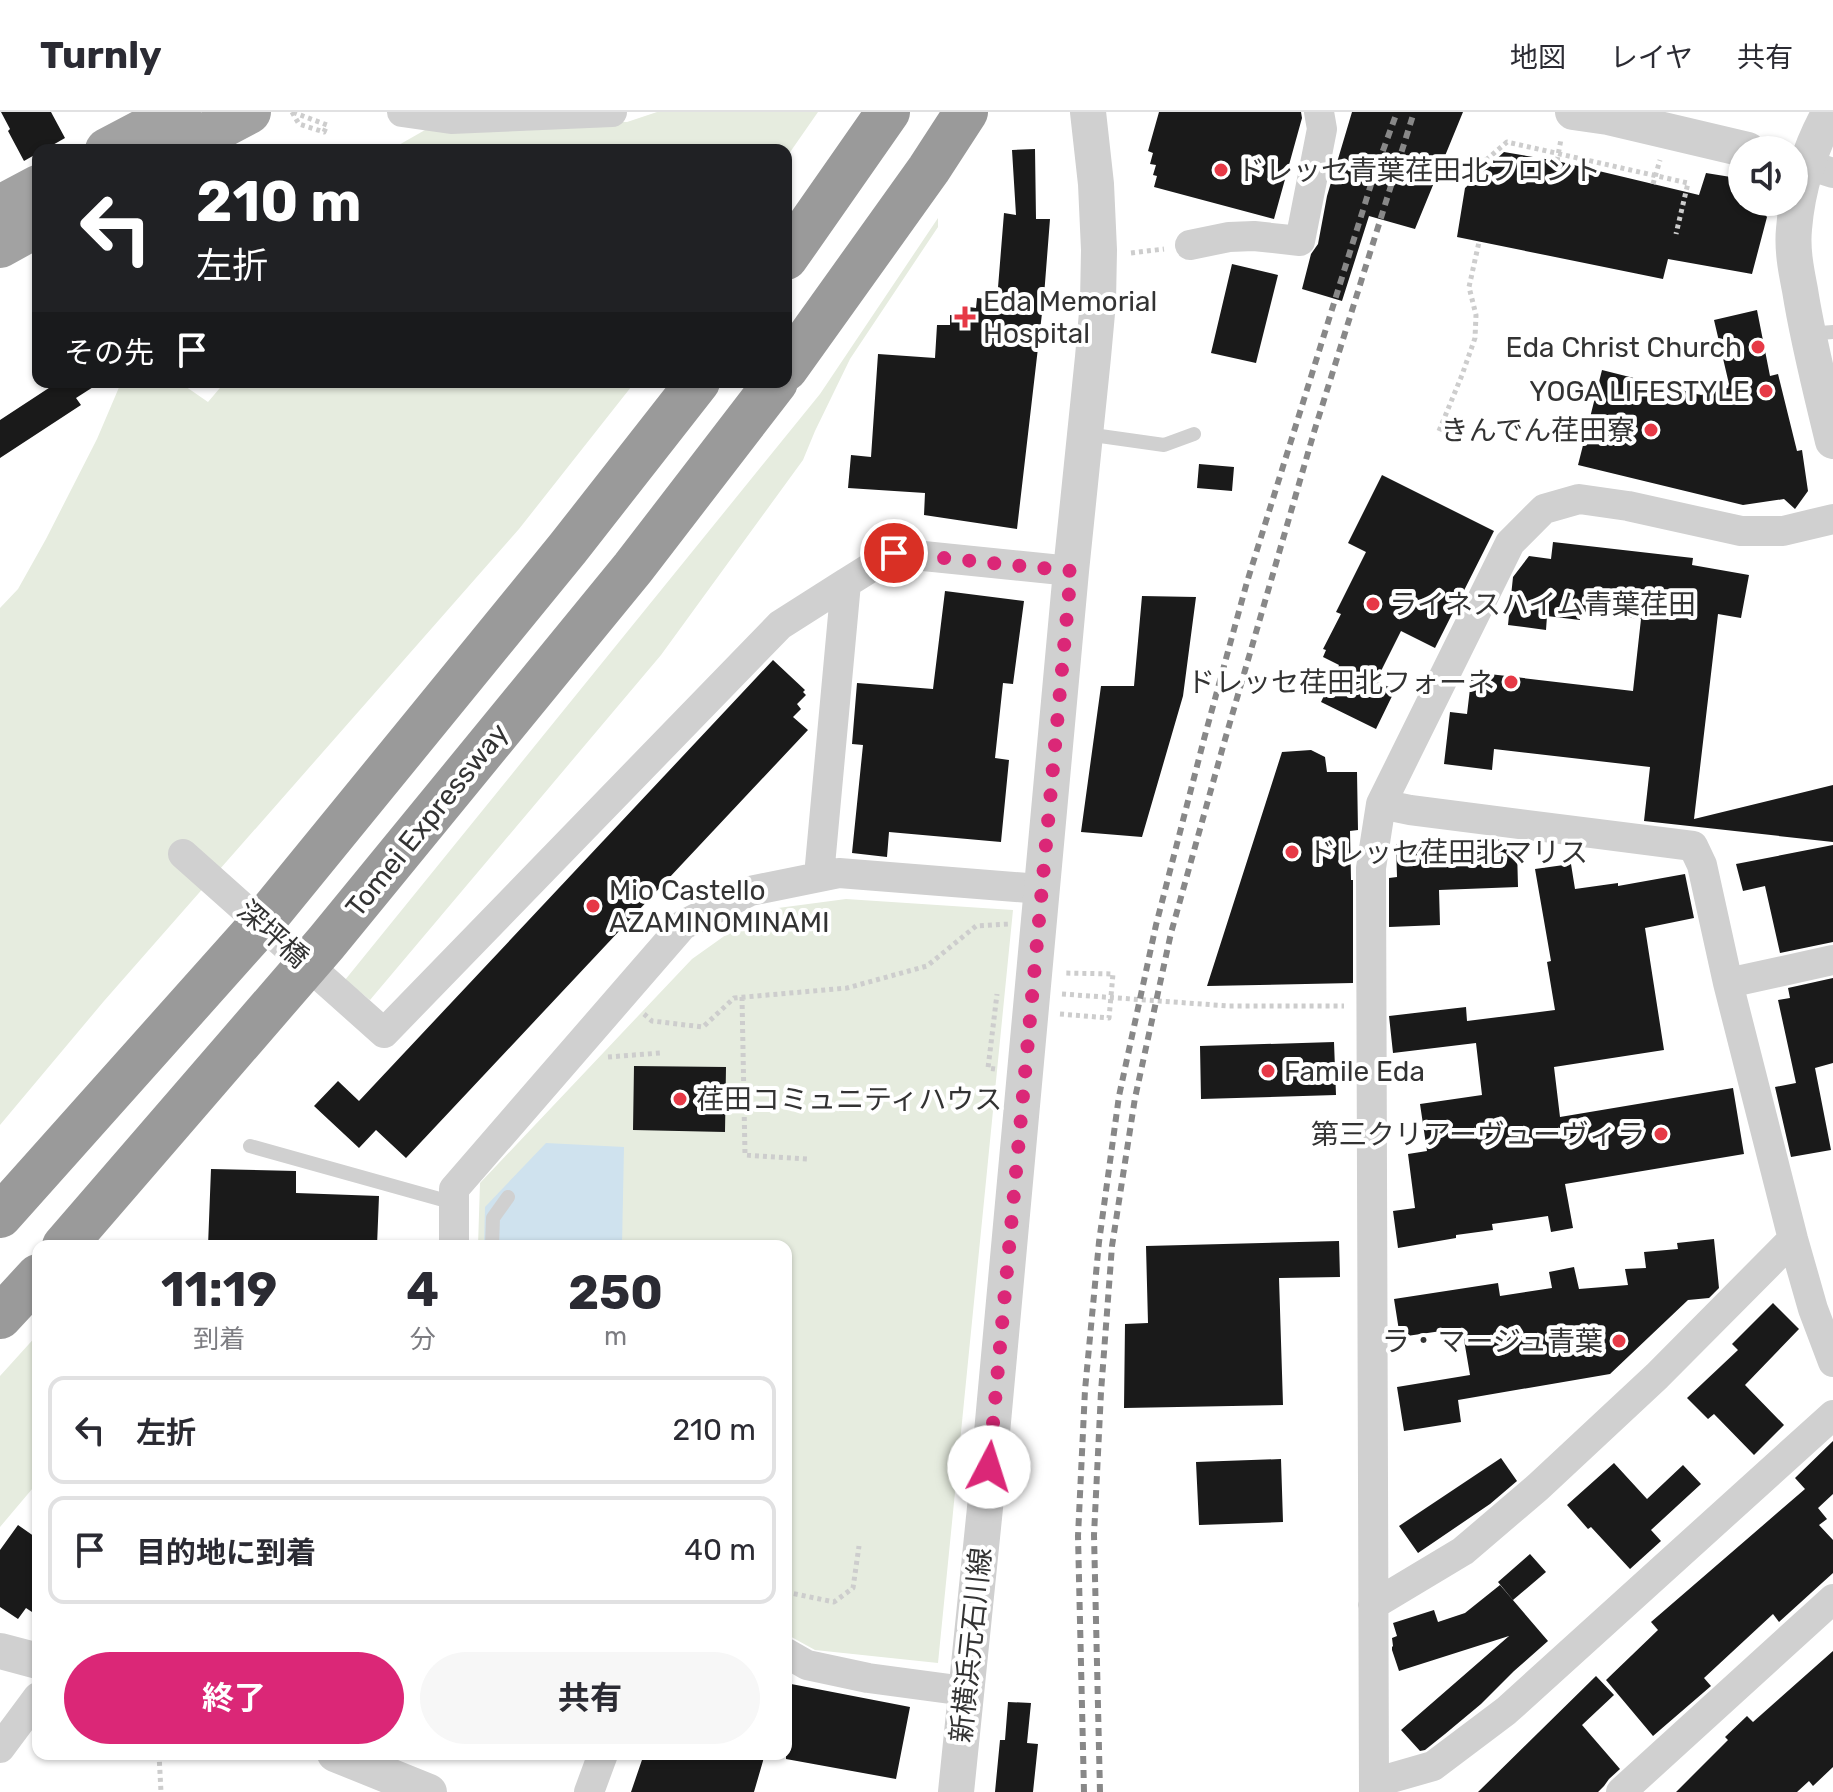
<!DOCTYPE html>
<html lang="ja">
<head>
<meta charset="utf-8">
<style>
	:root { --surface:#fff; --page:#f7f7f7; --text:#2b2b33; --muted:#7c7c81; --line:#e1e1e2; --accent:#db2777 }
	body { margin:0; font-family:Rubik,"Noto Sans JP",sans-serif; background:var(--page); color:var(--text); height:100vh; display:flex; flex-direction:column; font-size:30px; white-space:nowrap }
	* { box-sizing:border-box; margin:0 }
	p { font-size:26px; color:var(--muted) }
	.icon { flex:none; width:44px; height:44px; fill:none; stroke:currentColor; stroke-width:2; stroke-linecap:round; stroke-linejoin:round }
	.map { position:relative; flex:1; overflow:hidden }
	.side { position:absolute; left:32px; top:1128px; width:760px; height:520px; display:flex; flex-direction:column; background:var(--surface); border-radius:16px; box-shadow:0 2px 6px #0004 }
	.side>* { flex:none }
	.guide { position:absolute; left:32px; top:32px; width:760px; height:244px; border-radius:16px; box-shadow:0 2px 6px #0004; background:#202124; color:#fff; overflow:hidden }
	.fabs { position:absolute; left:1728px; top:24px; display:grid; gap:16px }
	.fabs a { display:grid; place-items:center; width:80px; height:80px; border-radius:50%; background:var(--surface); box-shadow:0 2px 6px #0004; font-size:40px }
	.pin { position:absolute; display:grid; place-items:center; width:68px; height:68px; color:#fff; margin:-34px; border:4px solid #fff; border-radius:50%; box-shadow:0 2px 8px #0007 }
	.me { position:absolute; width:88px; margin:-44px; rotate:5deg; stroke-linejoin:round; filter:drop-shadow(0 0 6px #0008) }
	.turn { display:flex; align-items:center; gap:28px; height:168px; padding:0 32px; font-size:36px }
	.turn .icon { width:104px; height:104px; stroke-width:2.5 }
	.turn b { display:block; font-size:56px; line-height:68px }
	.then { display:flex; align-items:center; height:76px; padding:0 32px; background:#0003; gap:16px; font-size:30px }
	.eta { display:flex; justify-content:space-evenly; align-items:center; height:136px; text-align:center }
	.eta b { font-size:48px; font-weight:700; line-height:56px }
	.primary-button { display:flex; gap:16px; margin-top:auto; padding:16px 32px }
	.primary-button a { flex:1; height:92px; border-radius:48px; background:var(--accent); color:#fff; font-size:32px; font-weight:700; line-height:92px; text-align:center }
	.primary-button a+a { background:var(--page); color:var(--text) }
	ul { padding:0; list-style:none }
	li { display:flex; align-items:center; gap:24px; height:108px; margin:0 16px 12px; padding:0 16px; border:4px solid var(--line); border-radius:16px }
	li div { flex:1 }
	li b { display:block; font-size:30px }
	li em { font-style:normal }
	header { display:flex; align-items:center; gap:48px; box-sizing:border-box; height:112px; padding:0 40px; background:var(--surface); border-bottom:2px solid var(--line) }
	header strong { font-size:38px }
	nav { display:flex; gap:44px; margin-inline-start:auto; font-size:28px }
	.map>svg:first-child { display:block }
	.green { fill:#e6ecdf }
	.water { fill:#cfe2ee }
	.building { fill:#1a1a1a }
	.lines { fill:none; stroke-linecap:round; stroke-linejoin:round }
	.path { stroke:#cdcdcd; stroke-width:5; stroke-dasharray:4 4; stroke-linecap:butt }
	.service { stroke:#d0d0d0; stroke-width:14 }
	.minor { stroke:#d0d0d0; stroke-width:30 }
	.tertiary { stroke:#d0d0d0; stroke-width:36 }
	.trunk { stroke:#a2a2a2; stroke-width:44 }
	.motorway { stroke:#9a9a9a; stroke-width:44 }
	.rail { stroke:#888; stroke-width:6; stroke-dasharray:8 6; stroke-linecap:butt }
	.route { stroke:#db2777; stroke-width:14; stroke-dasharray:0 25.2 }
	.poi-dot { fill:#e63946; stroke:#fff; stroke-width:3 }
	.labels { text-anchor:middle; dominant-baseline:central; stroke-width:8; stroke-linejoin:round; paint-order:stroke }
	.poi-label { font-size:28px; fill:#333; stroke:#fff; text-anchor:start }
	.street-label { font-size:28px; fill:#333; stroke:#fff }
</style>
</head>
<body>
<header>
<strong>Turnly</strong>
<nav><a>地図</a><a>レイヤ</a><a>共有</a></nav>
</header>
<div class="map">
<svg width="1833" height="1680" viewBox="0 0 1833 1680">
	<rect width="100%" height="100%" fill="#fff"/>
	<path class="green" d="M657,0H818L786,46V38H390L432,14L507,8L627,10Z
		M938,106V115L850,247L815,319L803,348L661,543L370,888L345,868L820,282Z
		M131,270H179L208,290L225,270H635L519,417L104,889L0,1013V496L18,477L46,427L97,327L120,273Z
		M846,787L1013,798L938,1551L815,1538L786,1522V1134H478L480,1071L692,847L737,815L778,796Z
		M38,1222V1370L0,1415V1264Z"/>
	<path class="water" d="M546,1031L624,1035L622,1134H484L485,1095Z"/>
	<path class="building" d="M1,0H51L65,26L44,38H38V41L24,49L8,19L10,17Z
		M1159,0H1301L1302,6L1274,107L1154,75L1157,64L1153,63L1156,53L1150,52L1153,41L1148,39Z
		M1352,0H1463L1415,117L1369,104L1342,189L1302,177L1311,142L1318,132L1327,84Z
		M1035,37L1036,107H1050L1044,184L1017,417L924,403L925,381L848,376L851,343L871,345L878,242L935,246L937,213H950V203L961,204L962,194L976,196L977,186L997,188L1004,101L1016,103L1012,38Z
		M1504,40L1557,49L1699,83L1706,61L1737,66L1742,73V90H1755L1767,105L1752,162L1668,147L1663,167L1457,125L1465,76Z
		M1232,152L1278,163L1256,251L1211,241Z
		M1757,198L1770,264L1778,262L1797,339L1802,338L1808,379L1795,397L1784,387L1743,393L1578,353L1602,258L1701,283L1728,276L1729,272L1714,208Z
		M58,270H101L76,286L81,293L0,346V308Z
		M1199,352L1234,355L1232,379L1197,376Z
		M1382,363L1494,419L1435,536L1401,519L1376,569L1395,578L1376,617L1321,590L1339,553L1323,545L1326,538L1323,537L1341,502L1336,500L1366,440L1348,431Z
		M1553,430L1693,446L1692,453L1749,463L1741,506L1718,502L1694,707L1833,673V730L1644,709L1650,655L1494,637L1492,658L1444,652L1450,600L1467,602L1472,560L1633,579L1641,507L1580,500V508L1547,504L1546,518L1508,513L1513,465L1529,444L1551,447Z
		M945,479L1024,489L1013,572L1003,571L995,646L1009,648L1001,730L889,720L887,745L852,741L863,633L852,632L857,571L933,577Z
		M1142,484L1196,485L1183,584L1142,725L1081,720L1101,574H1134Z
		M773,548L805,578L803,580L806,583L797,592L801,597L793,605L808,618L406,1046L376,1018L359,1036L314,994L338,969L359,989Z
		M1311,638L1325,645L1327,660H1357L1358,718L1350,719L1351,768H1353V871L1207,874L1282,640Z
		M1496,727L1500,728V737H1517L1518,775L1439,778L1440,813L1389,815V766L1397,765L1396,732Z
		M1833,733V830L1780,841L1765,774L1743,779L1736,752Z
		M1571,752L1575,777L1618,771V774L1685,762L1694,806L1645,816L1664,938L1554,955L1560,1005L1733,976L1744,1042L1565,1072L1573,1116L1551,1120L1548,1104L1492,1112L1493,1118L1456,1123V1126L1398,1136L1393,1099L1415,1096L1408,1042L1427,1039L1420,992L1482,983L1476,931L1393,941L1389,904L1466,895L1467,909L1555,898L1547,850L1551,849L1535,757Z
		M1833,866V951L1815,956L1831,1038L1791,1045L1775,975L1796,971L1778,888L1790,886L1788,876Z
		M1334,930L1336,983L1201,987L1200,934Z
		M634,954L726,955L725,1020L633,1018Z
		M211,1057L296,1059V1081L379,1084L377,1134H208Z
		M1714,1127L1719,1176L1709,1186L1688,1188L1610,1262L1458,1288L1461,1310L1404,1319L1397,1275L1470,1263L1462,1216L1400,1225L1394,1187L1498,1171L1500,1184L1552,1176L1549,1160L1574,1155L1579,1177L1628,1173L1625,1157L1646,1156L1644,1140L1678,1137L1677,1131Z
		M1339,1129L1340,1165L1279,1166L1283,1293L1124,1296L1125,1212L1148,1211L1146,1134Z
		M1773,1191L1799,1217L1745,1273L1784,1313L1754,1343L1714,1302L1708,1307L1687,1286L1738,1238L1732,1232Z
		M1833,1329V1382L1818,1396L1827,1407L1819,1413L1833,1428V1461L1779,1510L1773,1502L1704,1566L1711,1574L1653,1624L1606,1568L1658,1518L1651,1510L1805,1377L1795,1366Z
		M1501,1346L1517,1369L1490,1392L1418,1441L1399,1414Z
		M1281,1347L1283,1410L1199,1413L1196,1350Z
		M1614,1351L1647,1387L1683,1353L1701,1372L1651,1418L1661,1429L1630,1457L1591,1415L1588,1417L1567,1393Z
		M18,1413L38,1427V1504L26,1496L18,1507L0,1495V1438Z
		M1530,1442L1546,1460L1513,1488L1498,1470Z
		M1500,1473L1548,1529L1514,1559L1481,1592L1445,1622L1425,1638L1420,1639L1401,1618L1509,1524L1399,1559L1392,1538V1535L1393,1534L1392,1526L1397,1524L1393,1511L1434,1498L1438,1510L1465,1501Z
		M1833,1539V1655L1813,1674L1809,1669L1797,1680H1676L1728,1628L1725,1625L1747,1604L1753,1610Z
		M1596,1564L1614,1583L1582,1613L1620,1657L1609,1667L1604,1674L1598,1680H1478Z
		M786,1571L910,1595L896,1667L786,1647Z
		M1008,1590L1031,1591L1027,1631L1038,1632L1033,1680H995L1000,1628H1005Z
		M644,1642H765L754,1680H631Z"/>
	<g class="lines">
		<path class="path" d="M292,0L299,12L324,20L327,13L295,1
			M1486,48L1507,30L1688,71L1676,122
			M1557,49L1561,27
			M1653,72L1660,48
			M1131,141L1164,137
			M1439,319L1462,263L1475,226L1476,203L1469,175L1479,130
			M1062,882L1229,894H1344
			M742,885L745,1043L807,1047
			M644,902L652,909L703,915L734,886L847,876L927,854L976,814L1010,812
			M1060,902L1109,906L1113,862L1064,861
			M608,945L660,941
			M995,957L988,956L997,882
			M786,1480L834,1490L853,1476L859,1434
			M159,1642L161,1680"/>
		<path class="service" d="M1808,222L1833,220
			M1086,322L1164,333L1194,322
			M250,1034L454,1091
			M492,1134L493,1106L508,1085"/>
		<path class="minor" d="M402,0L451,7L612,0
			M1808,53L1833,61
			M1190,133L1229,125L1254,124L1300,129L1322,17L1319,0
			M1381,692L1410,698L1693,734L1702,753L1728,871L1793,1127L1813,1197L1833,1250
			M183,742L384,921L780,513L846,471
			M819,764L846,471L894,441L1071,459
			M1728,871L1833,848
			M454,1134V1077L683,813L750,779L839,761L1041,777
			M1373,1493L1463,1439L1538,1375L1657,1264L1793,1127
			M786,1541L807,1553L868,1566L965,1579
			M0,1636L38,1585
			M1374,1671L1433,1654L1506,1599L1833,1303
			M589,1680L603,1642
			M1374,1680L1371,756L1381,692L1510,431L1544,397L1579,387L1628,394L1741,419H1783L1833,407
			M1621,1680L1833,1487"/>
		<path class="tertiary" d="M1573,0L1608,5L1748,38
			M1830,0C1810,35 1797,77 1794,117C1792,137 1796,158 1800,178C1808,229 1821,279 1833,329
			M0,1539L38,1549
			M335,1642L429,1680
			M956,1680L986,1386L1071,459L1093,245L1098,190L1099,138L1096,72L1088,0"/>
		<path class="trunk" d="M107,38L179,0
			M177,38L249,0
			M0,95L38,75
			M0,134L38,113"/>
		<path class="motorway" d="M786,146L888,0
			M786,257L929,57L966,0
			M0,1104L261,812L568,436L698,270
			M64,1134L326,831L633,456L776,270
			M0,1205L38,1164"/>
		<path class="rail" d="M1084,1680L1078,1424L1085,1278L1099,1130L1119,984L1156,813L1204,627L1247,470L1373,66L1397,0
			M1100,1680L1094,1423L1101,1280L1112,1134L1135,986L1171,821L1224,631L1314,320L1414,0"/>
	</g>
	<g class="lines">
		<path class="route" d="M894,441L1071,459L989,1355"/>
	</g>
	<g class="poi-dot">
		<circle cx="1221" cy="58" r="8"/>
		<path d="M961 193h8v8h8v8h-8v8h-8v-8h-8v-8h8z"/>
		<circle cx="1758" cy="235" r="8"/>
		<circle cx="1766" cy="279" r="8"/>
		<circle cx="1651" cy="318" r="8"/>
		<circle cx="1373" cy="492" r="8"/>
		<circle cx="1511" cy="570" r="8"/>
		<circle cx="1292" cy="740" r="8"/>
		<circle cx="593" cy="794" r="8"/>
		<circle cx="1268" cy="959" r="8"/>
		<circle cx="680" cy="987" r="8"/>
		<circle cx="1661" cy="1022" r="8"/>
		<circle cx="1619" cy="1229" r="8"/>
	</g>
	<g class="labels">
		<g class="poi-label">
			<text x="1237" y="58">ドレッセ青葉荏田北フロント</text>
			<text x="983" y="189">Eda Memorial<tspan x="983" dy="32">Hospital</tspan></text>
			<text x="1742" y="235" text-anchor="end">Eda Christ Church</text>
			<text x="1750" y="279" text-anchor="end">YOGA LIFESTYLE</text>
			<text x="1635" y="318" text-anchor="end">きんでん荏田寮</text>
			<text x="1389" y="492">ライネスハイム青葉荏田</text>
			<text x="1495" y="570" text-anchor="end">ドレッセ荏田北フォーネ</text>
			<text x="1308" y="740">ドレッセ荏田北マリス</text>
			<text x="609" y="778">Mio Castello<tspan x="609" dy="32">AZAMINOMINAMI</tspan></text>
			<text x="1284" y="959">Famile Eda</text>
			<text x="696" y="987">荏田コミュニティハウス</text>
			<text x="1645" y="1022" text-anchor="end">第三クリアーヴューヴィラ</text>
			<text x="1603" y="1229" text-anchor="end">ラ・マージュ青葉</text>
		</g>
		<g class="street-label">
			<text transform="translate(427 708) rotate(-51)">Tomei Expressway</text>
			<text transform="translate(273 822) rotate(42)">深坪橋</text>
			<text transform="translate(971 1533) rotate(-84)">新横浜元石川線</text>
		</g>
	</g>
</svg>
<div class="fabs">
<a><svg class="icon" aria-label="sound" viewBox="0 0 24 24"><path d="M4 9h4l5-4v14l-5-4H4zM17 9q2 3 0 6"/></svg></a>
</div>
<div class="pin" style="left:894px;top:441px;background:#d93025"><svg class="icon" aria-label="arrive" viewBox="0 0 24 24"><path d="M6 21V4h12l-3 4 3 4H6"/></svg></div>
<svg class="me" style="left:989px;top:1355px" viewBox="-20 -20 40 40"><circle r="19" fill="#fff"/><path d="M0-13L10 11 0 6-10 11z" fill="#db2777"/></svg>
<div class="guide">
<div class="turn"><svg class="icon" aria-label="left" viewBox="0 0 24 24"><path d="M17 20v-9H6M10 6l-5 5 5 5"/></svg><div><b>210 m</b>左折</div></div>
<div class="then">その先<svg class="icon" aria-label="arrive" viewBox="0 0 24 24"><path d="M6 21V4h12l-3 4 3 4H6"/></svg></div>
</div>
<section class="side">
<div class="eta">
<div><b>11:19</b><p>到着</p></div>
<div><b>4</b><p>分</p></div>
<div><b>250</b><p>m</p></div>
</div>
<ul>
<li><svg class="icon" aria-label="left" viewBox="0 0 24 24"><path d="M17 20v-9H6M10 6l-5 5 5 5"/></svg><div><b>左折</b></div><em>210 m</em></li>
<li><svg class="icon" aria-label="arrive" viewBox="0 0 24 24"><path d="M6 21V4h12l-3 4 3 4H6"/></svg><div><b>目的地に到着</b></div><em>40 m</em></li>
</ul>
<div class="primary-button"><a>終了</a><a>共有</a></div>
</section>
</div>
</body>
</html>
